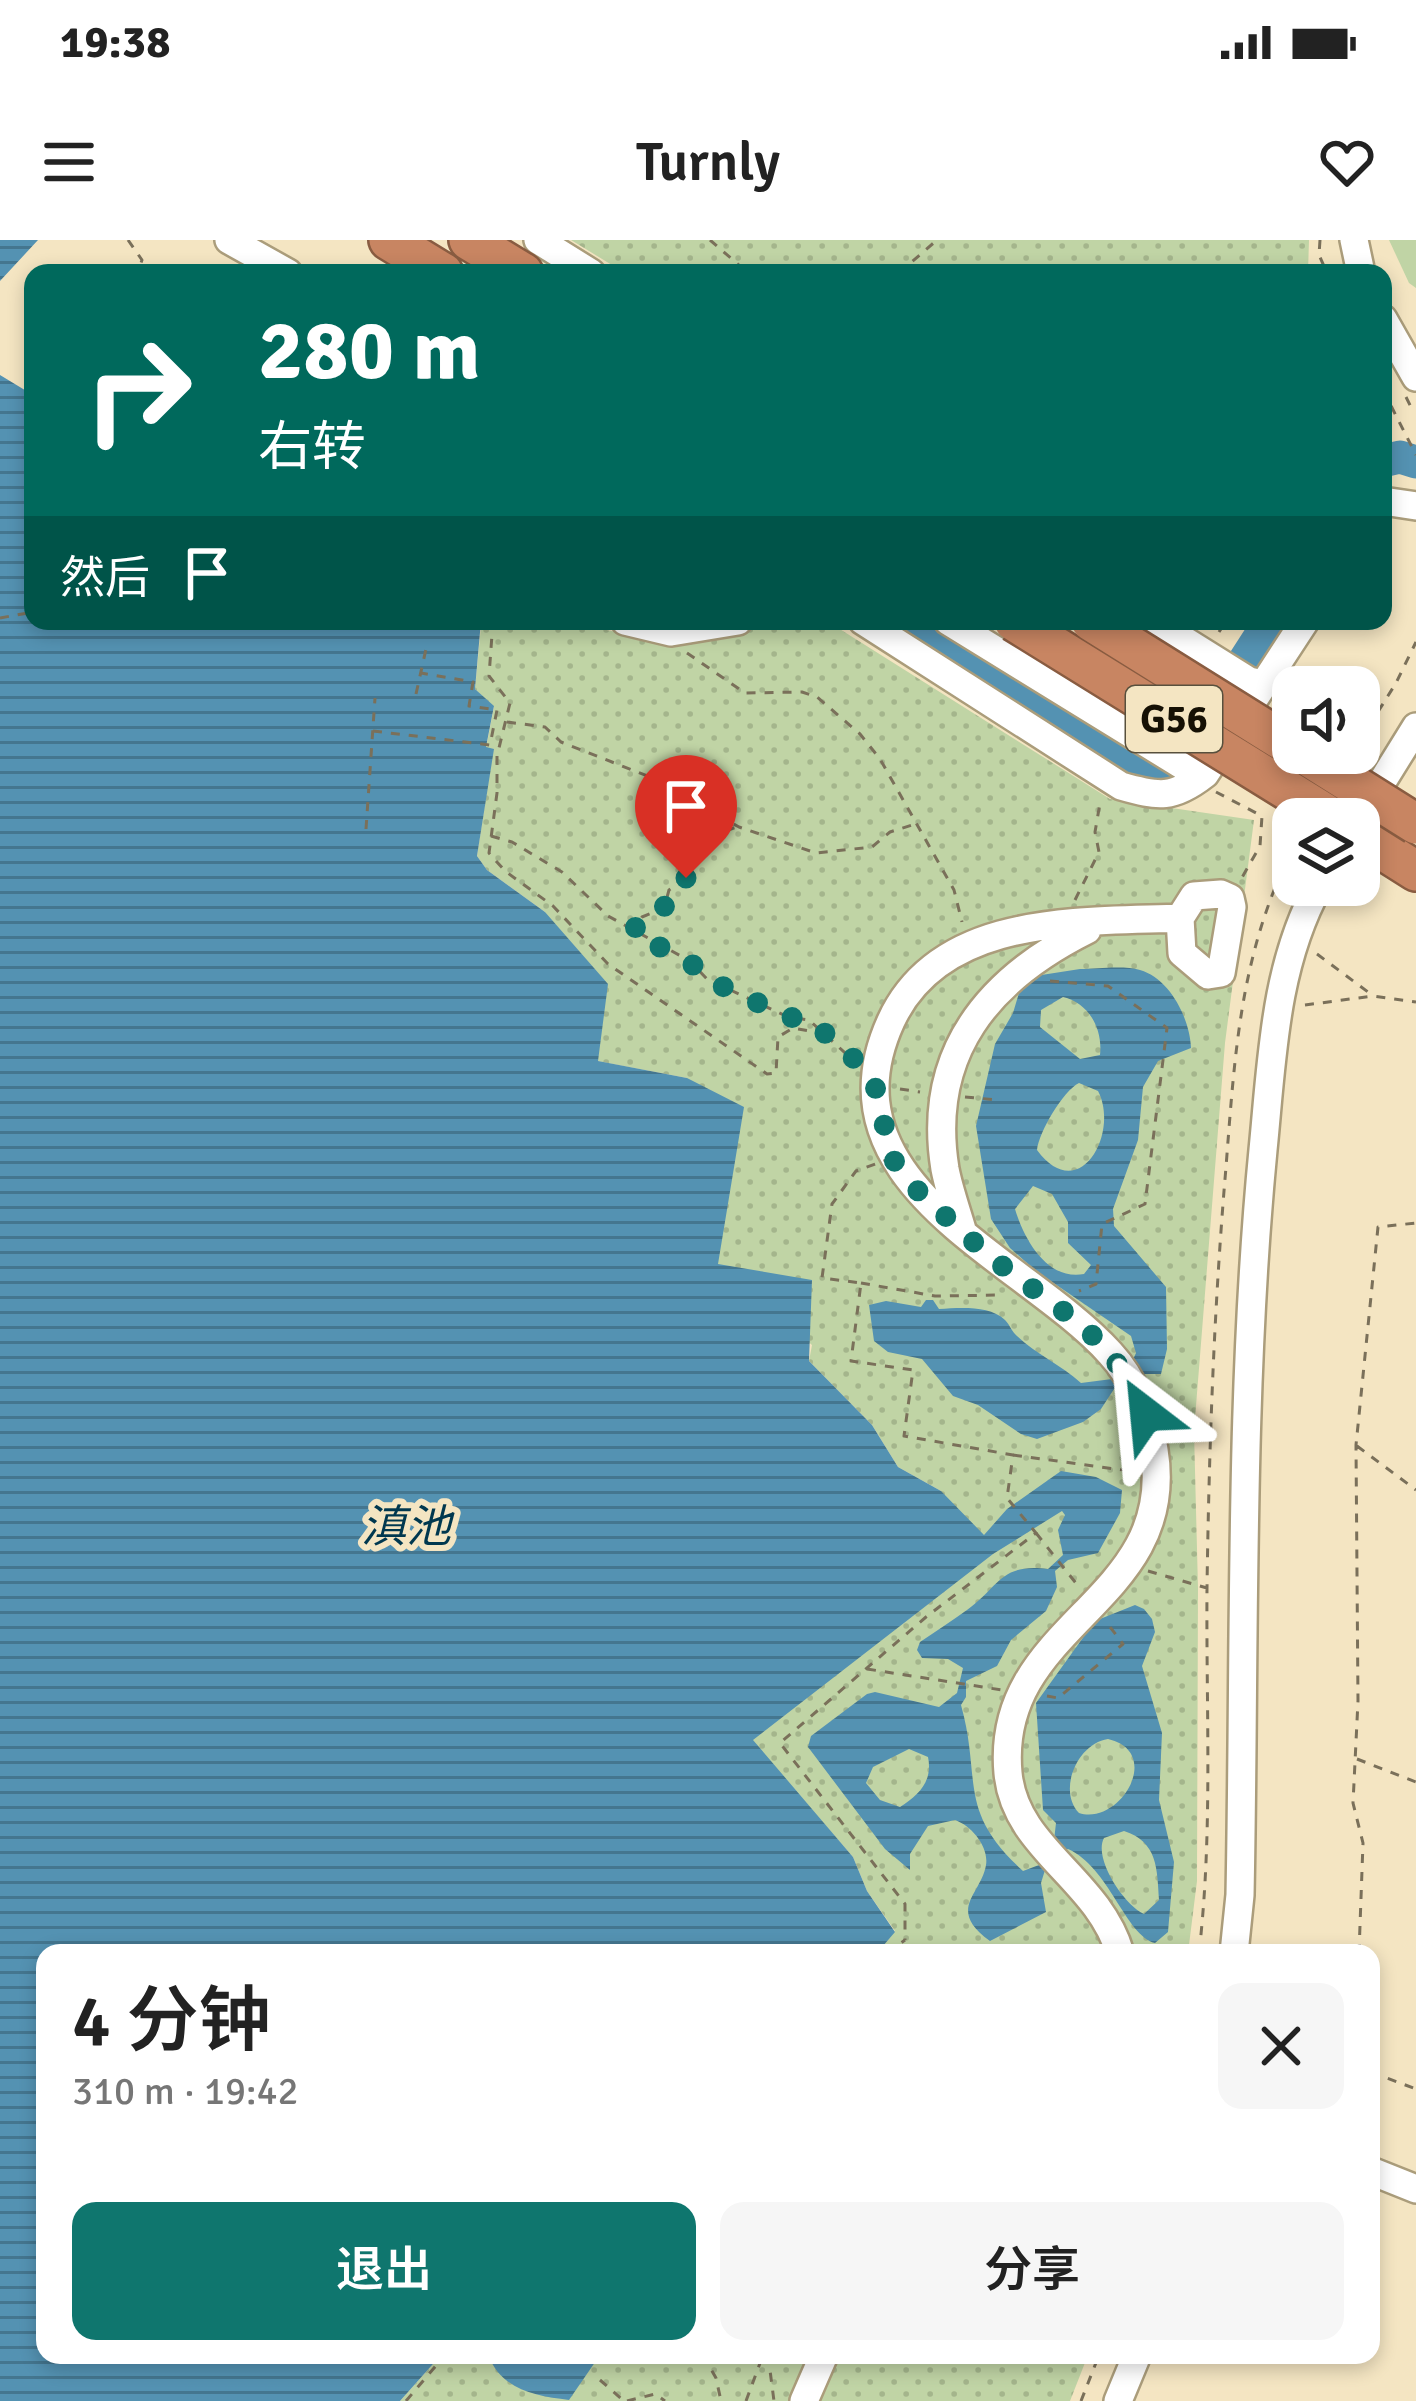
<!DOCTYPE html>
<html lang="zh">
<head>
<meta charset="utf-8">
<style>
	:root { --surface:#fff; --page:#f6f6f6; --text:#222; --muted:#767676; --accent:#0f766e }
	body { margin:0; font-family:Signika,"Noto Sans SC",sans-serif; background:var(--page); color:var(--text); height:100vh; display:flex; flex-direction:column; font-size:45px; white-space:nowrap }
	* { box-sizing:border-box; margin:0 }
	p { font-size:39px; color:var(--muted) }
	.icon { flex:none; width:66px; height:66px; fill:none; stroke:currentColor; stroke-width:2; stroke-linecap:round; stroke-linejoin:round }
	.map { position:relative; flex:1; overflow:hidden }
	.sheet { position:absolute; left:36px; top:1704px; width:1344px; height:420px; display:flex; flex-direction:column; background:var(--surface); border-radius:24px; box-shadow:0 6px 18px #0003 }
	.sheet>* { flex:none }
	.guide { position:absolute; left:24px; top:24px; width:1368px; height:366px; border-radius:24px; box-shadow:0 6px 18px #0003; background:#00695c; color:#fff; overflow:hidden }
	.buttons { position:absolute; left:1272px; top:426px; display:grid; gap:24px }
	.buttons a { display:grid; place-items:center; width:108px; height:108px; border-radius:24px; background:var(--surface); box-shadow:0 6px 18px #0003; font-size:60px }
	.pin { position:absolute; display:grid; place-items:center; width:102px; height:102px; color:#fff; margin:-123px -51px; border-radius:50% 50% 50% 0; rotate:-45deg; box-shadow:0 0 12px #0007 }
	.pin .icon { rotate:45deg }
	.me { position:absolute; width:132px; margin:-66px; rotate:331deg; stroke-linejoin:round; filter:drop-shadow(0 0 9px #0008) }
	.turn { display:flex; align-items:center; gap:42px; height:252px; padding:0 36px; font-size:54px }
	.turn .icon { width:156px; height:156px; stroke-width:2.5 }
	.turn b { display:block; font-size:84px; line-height:102px }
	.then { display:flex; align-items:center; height:114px; padding:0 36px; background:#0003; gap:24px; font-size:45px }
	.round { display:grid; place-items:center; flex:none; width:126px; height:126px; border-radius:24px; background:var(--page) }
	.headline { display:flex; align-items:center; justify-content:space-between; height:204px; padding:0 36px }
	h1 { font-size:72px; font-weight:600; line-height:90px }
	.cta { display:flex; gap:24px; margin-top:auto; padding:24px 36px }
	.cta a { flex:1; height:138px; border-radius:24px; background:var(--accent); color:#fff; font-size:48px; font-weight:600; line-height:138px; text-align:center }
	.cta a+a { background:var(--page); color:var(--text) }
	.status { display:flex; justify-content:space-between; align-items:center; height:84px; padding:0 60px; background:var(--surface); direction:ltr }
	.status svg { height:33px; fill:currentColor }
	header { display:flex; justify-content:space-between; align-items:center; height:156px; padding:0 36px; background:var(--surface); font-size:54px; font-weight:600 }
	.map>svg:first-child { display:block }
	.grass { fill:#c0d4a5 }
	.park { fill:url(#park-dots) }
	.water { fill:url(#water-rules); fill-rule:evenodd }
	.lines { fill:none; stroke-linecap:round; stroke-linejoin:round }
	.river { stroke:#5492b2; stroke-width:33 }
	.minor-casing { stroke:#ab9d7b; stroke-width:32 }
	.highway-casing { stroke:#895c41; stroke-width:44 }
	.path { stroke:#7a705a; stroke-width:3; stroke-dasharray:9 9; stroke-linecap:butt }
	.minor { stroke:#fff; stroke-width:27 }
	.highway { stroke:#c88562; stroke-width:39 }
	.highway-bridge-casing { stroke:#895c41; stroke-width:44; stroke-linecap:butt }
	.path-bridge { stroke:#7a705a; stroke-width:3; stroke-dasharray:9 9; stroke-linecap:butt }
	.highway-bridge { stroke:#c88562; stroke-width:39 }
	.route { stroke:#0f766e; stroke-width:21; stroke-dasharray:0 37.8 }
	.labels { text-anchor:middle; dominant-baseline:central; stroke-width:12; stroke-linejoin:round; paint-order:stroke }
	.shield { fill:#f4e5c2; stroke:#58503d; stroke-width:3 }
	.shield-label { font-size:39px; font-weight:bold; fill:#151004 }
	.water-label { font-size:45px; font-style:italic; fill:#00384f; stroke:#f4e5c2 }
</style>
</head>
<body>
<div class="status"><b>19:38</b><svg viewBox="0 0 49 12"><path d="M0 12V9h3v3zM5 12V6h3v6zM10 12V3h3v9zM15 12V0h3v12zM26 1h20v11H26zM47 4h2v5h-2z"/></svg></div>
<header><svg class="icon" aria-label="menu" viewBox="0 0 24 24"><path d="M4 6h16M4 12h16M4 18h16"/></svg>Turnly<svg class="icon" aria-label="heart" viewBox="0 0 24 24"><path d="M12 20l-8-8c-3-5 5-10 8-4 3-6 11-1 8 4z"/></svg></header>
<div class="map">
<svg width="1416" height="2161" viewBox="0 0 1416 2161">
	<defs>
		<pattern id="park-dots" width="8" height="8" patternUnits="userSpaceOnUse" patternTransform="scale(3)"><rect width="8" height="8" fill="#c0d4a5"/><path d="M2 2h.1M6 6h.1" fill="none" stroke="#a4b58c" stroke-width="1.8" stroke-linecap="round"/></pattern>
		<pattern id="water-rules" width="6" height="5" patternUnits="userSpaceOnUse" patternTransform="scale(3)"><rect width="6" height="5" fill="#5492b2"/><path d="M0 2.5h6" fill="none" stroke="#44768f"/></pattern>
	</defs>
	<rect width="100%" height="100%" fill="#f4e5c2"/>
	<path class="grass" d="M1389,0H1416V48L1409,43Z"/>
	<path class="park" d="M571,0H1309L1308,33H625Z
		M791,381H827L1110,559L1254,580L1225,803L1194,1191L1198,1348L1197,1641L1188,1713H877L895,1691L867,1651L853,1617L752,1501L941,1251L898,1227L872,1185L809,1121L812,1105L718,1024L687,838L597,821L545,672L487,630L477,616L493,510L486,508L494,467L475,449L481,386L591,387L685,405Z
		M441,2115H1088L1070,2161H400Z"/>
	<path class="water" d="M0,0H38L0,41Z
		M0,135L33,155V381H481L475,449L494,466L486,507L494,509L477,616L487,630L545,672L608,744L598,821L687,838L744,867L718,1024L812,1040L809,1121L872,1185L898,1227L941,1251L984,1295L1007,1269L1061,1231L1096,1237L1122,1250L1120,1273L1098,1313L1068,1320L1055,1331L1057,1347L1046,1371L1011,1400L997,1426L966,1441V1457L961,1465C982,1540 956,1570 1023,1631L1039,1625L1045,1630L1041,1643L1046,1672L990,1701C946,1669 981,1655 986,1625C989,1607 972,1586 955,1580L928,1586L910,1614V1630L885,1609L808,1507L811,1496L867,1454L875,1452L939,1467L957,1453L963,1428L948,1419L922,1418L917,1410L920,1402C936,1391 952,1381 967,1370C1000,1346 1000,1323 1048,1329L1063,1315L1058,1290L1065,1275L1062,1271L993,1314L753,1500L853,1617L867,1651L895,1692L877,1713H45V2115H441L400,2161H0ZM909,1509L928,1517C933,1541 919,1555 900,1567L880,1560L866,1543L873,1527Z
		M1080,729C1097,729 1123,725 1140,730C1171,739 1190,780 1191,808L1158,821L1143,847L1138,900L1113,969L1114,986L1166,1047L1167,1109L1161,1134H1134L1129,1128L1136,1113L1131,1096L1036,1031L1010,1008L991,979L976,886L995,804L1013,773L1022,743L1035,736ZM1063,757C1089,763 1103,789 1100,815L1080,819L1040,787L1041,770ZM1079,843L1098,851C1120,893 1079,967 1037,910C1039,892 1063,851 1079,843ZM1033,946L1052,954L1068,982V1003L1091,1025L1084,1034C1047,1041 1024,999 1015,969Z
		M926,1060H933L939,1069C960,1068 989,1065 1005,1080C1010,1085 1012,1092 1017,1096C1036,1114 1061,1125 1081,1143L1112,1139L1116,1146L1101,1169L1083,1182L1037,1199L1021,1194L978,1165L953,1156L922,1119L888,1112L874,1101L869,1065L886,1061L921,1067Z
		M1135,1365L1144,1369L1152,1379L1155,1392L1142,1426L1162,1493L1159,1560L1174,1622L1168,1692L1155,1703C1126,1696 1109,1627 1068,1609L1057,1613L1053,1609L1056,1583L1043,1570L1036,1463L1095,1381ZM1108,1499C1164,1512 1120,1586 1079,1573C1057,1550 1078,1503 1108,1499ZM1124,1591C1158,1602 1157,1629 1159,1660L1144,1674C1124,1665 1093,1618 1104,1598Z
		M488,2115H600L569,2160C535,2156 502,2150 488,2115Z"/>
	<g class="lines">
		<path class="river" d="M1383,221L1400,217L1416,222
			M919,381L1142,527L1174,524L1190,503
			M1219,460L1270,381"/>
		<g class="minor-casing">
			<path id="minor" d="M229,0L288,33
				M538,0L591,33
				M1354,0L1361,33
				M1383,79L1416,137
				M1383,261L1416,266
				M625,381L671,392L738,381
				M863,381L1121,546C1159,557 1173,559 1205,534L1305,381
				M948,381L1190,530L1205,534
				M1153,381L1249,441L1262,444
				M1359,579L1416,487
				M1221,654L1230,658L1232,667L1221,733L1208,735L1182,713L1180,678L1194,656Z
				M963,993C957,972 949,950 945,929C926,812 989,739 1087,690
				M1120,1713C1098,1638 1015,1609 1008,1533C994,1382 1179,1364 1154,1210C1149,1175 1134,1139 1110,1113C1024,1018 816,945 891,781C940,674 1080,682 1180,678
				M1234,1713L1240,1655C1245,1407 1239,1157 1263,910C1272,820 1274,726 1319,645
				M1371,1931L1416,1949
				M804,2161L824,2115
				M1118,2161L1137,2115"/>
		</g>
		<g class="highway-casing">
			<path id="highway" d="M389,0L443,33
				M469,0L523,33
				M1359,595L1416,631"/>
		</g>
		<path class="path" d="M128,0L142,20L137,33
			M710,0L748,33
			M1320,0L1319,15L1327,33
			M899,33L937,0
			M1383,150L1416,215
			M1406,157L1413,171
			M0,378L33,372
			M493,381L489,436L510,463L497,516V553L489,613L505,631L553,666L608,724L767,834L776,833L778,797L793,788L810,791L819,788
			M1219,392L1226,381
			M687,413L745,453L802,452L817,457L860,494L880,519L954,650L962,682
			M416,454L426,409
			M507,482L545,487L561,502L650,537L739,587L816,613L872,607L890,592L912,585
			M373,491L490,505L497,470L469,466L473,442L421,433
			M1359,502L1396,443L1416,402
			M1216,552L1262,576L1260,606L1240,641
			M366,589L375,458
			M491,596L512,602L562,632L608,676L690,721L707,739L788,777L809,780L854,821
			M1075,660L1099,612L1095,592L1100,563
			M632,693L642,677L664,668L669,650C697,631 703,596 737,587
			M1317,714L1372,755
			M1050,741L1108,746L1167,788L1145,964L1102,984L1096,1044L1079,1051
			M1305,765L1373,756L1416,762
			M900,849L920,852
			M965,857L998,860
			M861,1043L935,1056L1002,1055
			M1357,1206L1416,1250
			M1013,1215L1130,1231
			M1036,1293L1079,1347
			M1148,1331L1207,1348
			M867,1429L1002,1450
			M1047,1456L1058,1458L1123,1404L1107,1383
			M1357,1519L1416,1542
			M887,1713L905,1700
			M1199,1713C1213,1592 1206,1469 1207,1348C1209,1208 1214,1067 1226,927C1235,812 1240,713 1293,608
			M1359,1713L1363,1603L1353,1563L1358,1461L1356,1205L1378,987L1416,983
			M1371,1832L1416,1849
			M703,2115L716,2138L721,2161
			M600,2140L624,2161
			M406,2161L445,2115
			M627,2161L655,2154L665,2161
			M746,2161L763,2115H768L774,2161
			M1081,2161L1099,2115"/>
		<use href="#minor" class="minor"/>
		<use href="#highway" class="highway"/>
		<g class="highway-bridge-casing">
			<path id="highway-bridge" d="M1014,381L1334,579
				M1091,381L1293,507
				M1303,513L1416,584"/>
		</g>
		<path class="path-bridge" d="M892,918L856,931L832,964L822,1038L861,1043L851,1121L913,1130L904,1196L1013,1215L1007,1258L1036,1293L926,1377L780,1503L905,1664V1700"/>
		<use href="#highway-bridge" class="highway-bridge"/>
	</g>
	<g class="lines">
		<path class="route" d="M686,638L669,650L664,668L642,677L632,693L690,722L707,739L788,777L809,780L850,814L875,846L892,918L917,950L989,1016L1082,1085L1112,1115L1146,1174"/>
	</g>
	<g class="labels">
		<rect class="shield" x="1126" y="446" width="96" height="66" rx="9"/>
		<g class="shield-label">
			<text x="1174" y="479">G56</text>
		</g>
		<g class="water-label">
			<text x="406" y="1287">滇池</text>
		</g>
	</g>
</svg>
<div class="buttons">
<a><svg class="icon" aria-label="sound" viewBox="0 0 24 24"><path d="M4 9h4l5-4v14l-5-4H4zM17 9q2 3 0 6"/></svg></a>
<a><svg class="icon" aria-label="layers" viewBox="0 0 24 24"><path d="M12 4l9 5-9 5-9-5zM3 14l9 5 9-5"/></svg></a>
</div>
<div class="pin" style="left:686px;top:638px;background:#d93025"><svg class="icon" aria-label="arrive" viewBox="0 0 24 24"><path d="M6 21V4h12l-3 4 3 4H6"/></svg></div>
<svg class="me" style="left:1146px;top:1174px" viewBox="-20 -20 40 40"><path d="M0-17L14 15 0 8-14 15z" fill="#0f766e" stroke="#fff" stroke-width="4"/></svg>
<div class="guide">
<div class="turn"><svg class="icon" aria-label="right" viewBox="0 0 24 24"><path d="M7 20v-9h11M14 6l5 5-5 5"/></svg><div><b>280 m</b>右转</div></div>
<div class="then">然后<svg class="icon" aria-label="arrive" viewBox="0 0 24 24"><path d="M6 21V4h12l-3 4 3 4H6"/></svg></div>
</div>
<section class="sheet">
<div class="headline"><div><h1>4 分钟</h1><p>310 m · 19:42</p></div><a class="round"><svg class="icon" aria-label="close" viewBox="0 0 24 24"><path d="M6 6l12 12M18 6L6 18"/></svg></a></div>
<div class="cta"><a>退出</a><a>分享</a></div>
</section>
</div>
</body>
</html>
